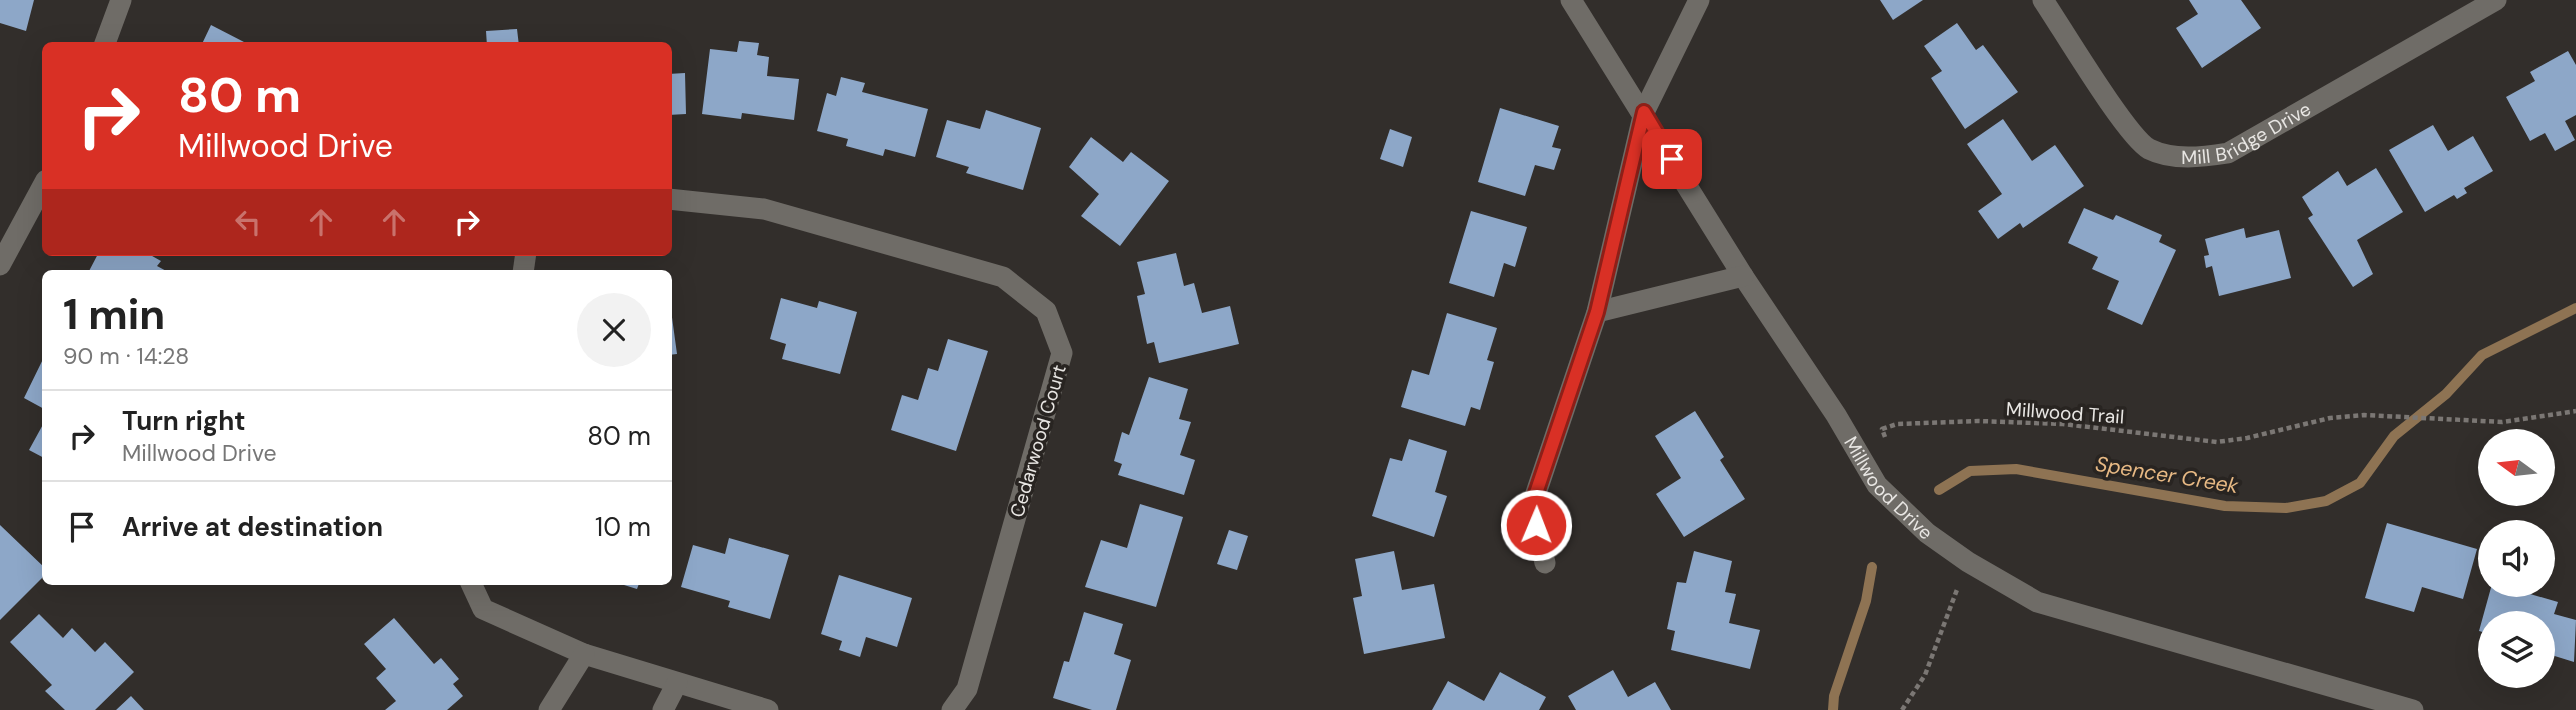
<!DOCTYPE html>
<html lang="en">
<head>
<meta charset="utf-8">
<style>
	:root { --surface:#fff; --page:#f2f2f2; --text:#222; --muted:#767676; --line:#e0e0e0 }
	body { margin:0; font-family:"DM Sans",sans-serif; background:var(--page); color:var(--text); height:100vh; display:flex; flex-direction:column; font-size:26px; white-space:nowrap }
	* { box-sizing:border-box; margin:0 }
	p { font-size:23px; color:var(--muted) }
	.icon { flex:none; width:38px; height:38px; fill:none; stroke:currentColor; stroke-width:2; stroke-linecap:round; stroke-linejoin:round }
	.map { position:relative; flex:1; overflow:hidden }
	.sheet { position:absolute; left:42px; top:270px; width:630px; height:315px; display:flex; flex-direction:column; background:var(--surface); border-radius:10px; box-shadow:0 7px 28px #0002 }
	.sheet>* { flex:none }
	.top-card { position:absolute; left:42px; top:42px; width:630px; height:214px; border-radius:10px; box-shadow:0 7px 28px #0002; background:#d93025; color:#fff; overflow:hidden }
	.needle { width:46px; rotate:285deg }
	.tools { position:absolute; left:2478px; top:429px; display:grid; gap:14px }
	.tools a { display:grid; place-items:center; width:77px; height:77px; border-radius:50%; background:var(--surface); box-shadow:0 7px 28px #0002; font-size:35px }
	.pin { position:absolute; display:grid; place-items:center; width:60px; height:60px; color:#fff; margin:-30px; border-radius:14px; box-shadow:0 4px 10px #0006 }
	.me { position:absolute; width:77px; margin:-38px; rotate:1deg; stroke-linejoin:round; filter:drop-shadow(0 0 5px #0008) }
	.turn { display:flex; align-items:center; gap:24px; height:147px; padding:0 21px; font-size:32px }
	.turn .icon { width:91px; height:91px; stroke-width:2.5 }
	.turn b { display:block; font-size:49px; line-height:60px }
	.lanes { display:flex; align-items:center; height:66px; padding:0 21px; background:#0003; justify-content:center; gap:35px; direction:ltr }
	.lanes .off { opacity:.35 }
	.round { display:grid; place-items:center; flex:none; width:74px; height:74px; border-radius:37px; background:var(--page) }
	.summary { display:flex; align-items:center; justify-content:space-between; height:119px; padding:0 21px }
	h1 { font-size:42px; font-weight:700; line-height:52px }
	ul { padding:0; list-style:none }
	li { display:flex; align-items:center; gap:21px; height:91px; padding:0 21px; border-top:2px solid var(--line) }
	li div { flex:1 }
	li b { display:block; font-size:26px }
	li em { font-style:normal }
	.map>svg:first-child { display:block }
	.lines { fill:none; stroke-linecap:round; stroke-linejoin:round }
	.stream { stroke:#8e7353; stroke-width:10 }
	.building { fill:#8da7c8 }
	.path { stroke:#7b7774; stroke-width:4.5; stroke-dasharray:5 3.5; stroke-linecap:butt }
	.minor { stroke:#6f6c67; stroke-width:21 }
	.route-casing { stroke:#8d1f18; stroke-width:18 }
	.route { stroke:#d93025; stroke-width:12 }
	.labels { text-anchor:middle; dominant-baseline:central; stroke-width:7; stroke-linejoin:round; paint-order:stroke }
	.street-label { font-size:19px; fill:#e8e6e3; stroke:#282421 }
	.water-label { font-size:21px; font-style:italic; fill:#e7b984; stroke:#282421 }
</style>
</head>
<body>
<div class="map">
<svg width="2576" height="710" viewBox="0 0 2576 710">
	<rect width="100%" height="100%" fill="#322e2b"/>
	<g class="lines">
		<path class="stream" d="M1939,490L1970,471L2016,469L2225,506L2286,508L2326,501L2360,483L2394,436L2446,394L2482,355L2576,308
			M1833,710L1834,696L1866,601L1872,567"/>
	</g>
	<path class="building" d="M0,0H34L26,31L0,23Z
		M1880,0H1923L1893,20Z
		M2189,0H2241L2261,28L2202,68L2176,28L2198,14Z
		M1957,23L1976,50L1983,45L2018,92L1965,129L1931,78L1942,71L1924,46Z
		M211,25L244,42L243,46H201Z
		M517,29L519,46H487L486,31Z
		M739,41L759,43L757,55L769,57L767,76L799,79L794,120L742,113L741,119L702,114L710,49L737,52Z
		M2568,51L2576,65V115L2565,121L2575,140L2555,151L2545,133L2530,141L2506,97L2535,81L2530,72Z
		M685,73L686,114L668,115V74Z
		M841,77L865,83L862,92L928,109L915,157L885,149L883,156L846,146L848,139L817,131L827,93L836,96Z
		M1500,108L1559,126L1552,147L1561,149L1554,170L1535,165L1525,196L1478,182Z
		M986,110L1041,128L1023,190L966,173L969,167L936,157L947,120L980,129Z
		M2003,119L2032,161L2055,145L2084,186L2023,228L2020,223L1998,239L1978,211L2002,194L1967,144Z
		M2433,125L2448,151L2473,136L2493,171L2464,188L2467,193L2457,199L2454,195L2425,212L2389,150Z
		M1390,129L1412,137L1403,167L1380,159Z
		M1091,137L1123,162L1131,152L1169,181L1120,246L1081,216L1099,194L1069,167Z
		M2376,168L2403,212L2357,240L2373,274L2353,287L2308,218L2313,215L2302,197L2338,171L2347,186Z
		M2084,208L2113,220L2116,215L2162,235L2159,242L2176,250L2142,325L2107,309L2119,281L2092,269L2098,257L2068,243Z
		M1471,211L1527,227L1515,267L1504,263L1494,297L1449,283Z
		M2244,228L2246,238L2279,230L2291,278L2219,296L2212,266L2206,268L2204,256L2209,255L2205,239Z
		M99,252H145L161,261L157,266L170,273H88Z
		M1176,253L1184,286L1194,283L1202,313L1230,306L1239,344L1159,363L1154,342L1147,344L1137,296L1145,294L1137,262Z
		M668,288L677,354L668,355Z
		M781,298L817,308L819,301L857,312L840,374L782,359L786,344L770,339Z
		M1447,313L1497,328L1487,360L1494,362L1480,410L1471,407L1465,426L1401,407L1412,370L1429,375Z
		M948,339L988,351L956,451L891,430L902,395L918,400L928,368L938,371Z
		M46,353V410L24,398Z
		M1149,377L1188,389L1179,419L1191,422L1180,455L1195,460L1184,495L1118,475L1122,464L1114,461L1122,432L1129,435Z
		M1695,411L1724,457L1720,460L1745,499L1684,537L1656,494L1681,478L1655,436Z
		M46,419V459L29,450Z
		M1409,439L1447,451L1435,492L1447,496L1434,537L1372,516L1390,458L1402,461Z
		M1140,504L1183,517L1156,607L1085,587L1101,540L1127,548Z
		M2387,523L2477,549L2463,599L2422,587L2414,612L2365,598Z
		M0,525L46,569V574L0,620Z
		M1229,530L1248,536L1237,570L1217,564Z
		M729,538L789,555L770,619L728,607L730,601L681,587L693,545L725,554Z
		M1394,551L1402,590L1434,584L1445,638L1364,654L1353,598L1362,596L1355,559Z
		M1694,551L1732,561L1725,592L1736,594L1729,623L1760,630L1750,669L1671,650L1675,631L1667,629L1677,582L1686,583Z
		M839,575L912,598L897,647L866,637L860,657L839,650L842,641L821,634Z
		M611,581H640L637,589Z
		M2492,584H2533L2530,594L2558,602L2554,614L2576,620L2574,662L2545,653L2543,658V623H2490V634L2479,631Z
		M1084,612L1123,624L1114,654L1131,660L1116,710H1092L1053,698L1064,661L1069,662Z
		M39,614L63,638L72,628L95,652L105,642L134,672L95,710H65L45,691L52,685L10,642Z
		M394,618L434,664L441,658L459,679L453,684L463,696L447,710H385L396,701L376,678L386,669L364,644Z
		M1613,670L1628,697L1655,682L1671,710H1576L1568,696Z
		M1500,672L1546,697L1539,710H1432L1448,681L1484,701Z
		M131,696L144,710H116Z"/>
	<g class="lines">
		<path class="path" d="M1885,437L1882,429L1897,424L1978,421L2063,424L2217,442L2247,438L2330,418L2364,415L2502,422L2576,411
			M1902,710L1925,675L1958,587"/>
		<g class="minor">
			<path id="s1" d="M1571,0L1743,276L1836,415L1877,485L1927,533L1968,562L2037,602L2413,710"/>
			<path id="s2" d="M2043,0C2062,28 2126,136 2149,149C2173,161 2203,157 2228,153L2496,0"/>
			<path d="M104,46L121,0"/>
			<path d="M668,199L764,209L1003,277L1046,311L1062,353L967,689L952,710"/>
			<path d="M0,265L46,180"/>
			<path d="M523,273L526,252"/>
			<path d="M1597,312L1743,276"/>
			<path d="M1545,563L1532,505L1597,312L1644,112L1699,0"/>
			<path d="M470,581L483,609L584,654L768,710"/>
			<path d="M549,710L584,654"/>
			<path d="M663,710L677,683"/>
		</g>
	</g>
	<g class="lines">
		<g class="route-casing">
			<path id="route" d="M1536,525L1532,505L1597,312L1644,112L1672,159"/>
		</g>
		<use href="#route" class="route"/>
	</g>
	<g class="labels">
		<g class="street-label">
			<text stroke="none"><textPath href="#s2" startOffset="287">Mill Bridge Drive</textPath></text>
			<text transform="translate(2065 413) rotate(4)">Millwood Trail</text>
			<text transform="translate(1038 441) rotate(-74)">Cedarwood Court</text>
			<text stroke="none"><textPath href="#s1" startOffset="583">Millwood Drive</textPath></text>
		</g>
		<g class="water-label">
			<text transform="translate(2167 475) rotate(9)">Spencer Creek</text>
		</g>
	</g>
</svg>
<div class="tools">
<a><svg class="needle" viewBox="-14 -14 28 28"><path d="M0-13l5 13h-10z" fill="#e53935"/><path d="M0 13l5-13h-10z" fill="#767676"/></svg></a>
<a><svg class="icon" aria-label="sound" viewBox="0 0 24 24"><path d="M4 9h4l5-4v14l-5-4H4zM17 9q2 3 0 6"/></svg></a>
<a><svg class="icon" aria-label="layers" viewBox="0 0 24 24"><path d="M12 4l9 5-9 5-9-5zM3 14l9 5 9-5"/></svg></a>
</div>
<div class="pin" style="left:1672px;top:159px;background:#d93025"><svg class="icon" aria-label="arrive" viewBox="0 0 24 24"><path d="M6 21V4h12l-3 4 3 4H6"/></svg></div>
<svg class="me" style="left:1536px;top:525px" viewBox="-20 -20 40 40"><circle r="17" fill="#d93025" stroke="#fff" stroke-width="3"/><path d="M0-11L8 9 0 5-8 9z" fill="#fff"/></svg>
<div class="top-card">
<div class="turn"><svg class="icon" aria-label="right" viewBox="0 0 24 24"><path d="M7 20v-9h11M14 6l5 5-5 5"/></svg><div><b>80 m</b>Millwood Drive</div></div>
<div class="lanes"><svg class="icon off" aria-label="left" viewBox="0 0 24 24"><path d="M17 20v-9H6M10 6l-5 5 5 5"/></svg><svg class="icon off" aria-label="ahead" viewBox="0 0 24 24"><path d="M12 20V5M6 11l6-6 6 6"/></svg><svg class="icon off" aria-label="ahead" viewBox="0 0 24 24"><path d="M12 20V5M6 11l6-6 6 6"/></svg><svg class="icon" aria-label="right" viewBox="0 0 24 24"><path d="M7 20v-9h11M14 6l5 5-5 5"/></svg></div>
</div>
<section class="sheet">
<div class="summary"><div><h1>1 min</h1><p>90 m · 14:28</p></div><a class="round"><svg class="icon" aria-label="close" viewBox="0 0 24 24"><path d="M6 6l12 12M18 6L6 18"/></svg></a></div>
<ul>
<li><svg class="icon" aria-label="right" viewBox="0 0 24 24"><path d="M7 20v-9h11M14 6l5 5-5 5"/></svg><div><b>Turn right</b><p>Millwood Drive</p></div><em>80 m</em></li>
<li><svg class="icon" aria-label="arrive" viewBox="0 0 24 24"><path d="M6 21V4h12l-3 4 3 4H6"/></svg><div><b>Arrive at destination</b></div><em>10 m</em></li>
</ul>
</section>
</div>
</body>
</html>
